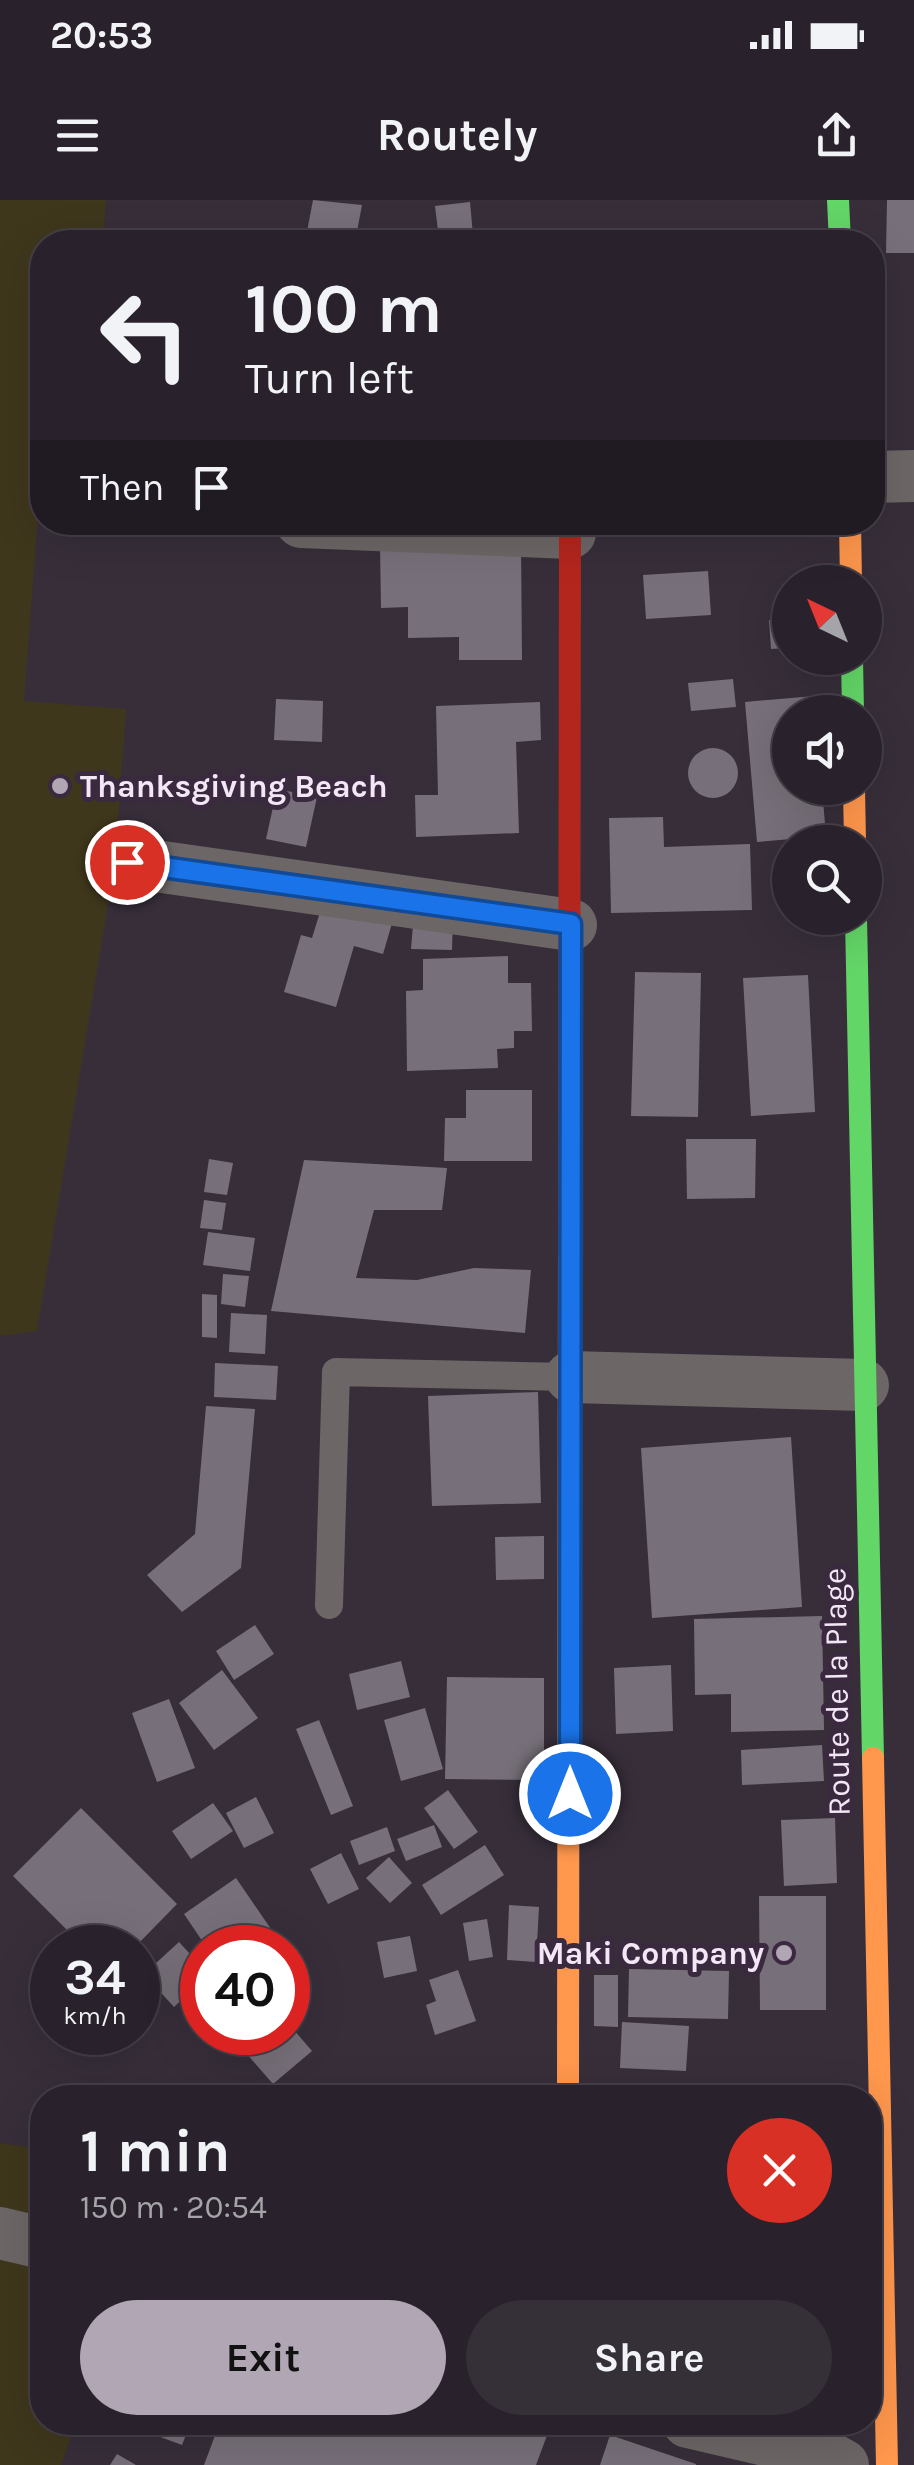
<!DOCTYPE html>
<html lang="en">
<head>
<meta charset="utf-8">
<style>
	:root { --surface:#29222c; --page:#352f38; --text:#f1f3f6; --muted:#a5a4a9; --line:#453f48; --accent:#b1a6b4 }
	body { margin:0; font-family:Karla,sans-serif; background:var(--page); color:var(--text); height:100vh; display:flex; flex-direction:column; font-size:38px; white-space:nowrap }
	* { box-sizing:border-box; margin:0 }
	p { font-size:32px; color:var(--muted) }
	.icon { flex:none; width:55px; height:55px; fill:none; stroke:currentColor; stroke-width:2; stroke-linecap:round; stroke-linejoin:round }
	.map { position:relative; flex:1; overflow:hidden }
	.details { position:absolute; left:30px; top:1885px; width:852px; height:350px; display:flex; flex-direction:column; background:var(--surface); border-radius:40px; box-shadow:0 10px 40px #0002,0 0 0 2px var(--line) }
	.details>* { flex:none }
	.hud { position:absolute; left:30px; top:30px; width:855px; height:305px; border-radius:40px; box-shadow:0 10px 40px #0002,0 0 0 2px var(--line); background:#29222c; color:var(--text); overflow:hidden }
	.needle { width:65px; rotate:317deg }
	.tools { position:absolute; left:772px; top:365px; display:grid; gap:20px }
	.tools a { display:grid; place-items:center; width:110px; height:110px; border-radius:50%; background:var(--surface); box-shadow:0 10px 40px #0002,0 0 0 2px var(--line); font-size:50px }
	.speed { position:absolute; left:30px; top:1725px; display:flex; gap:20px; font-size:50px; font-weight:700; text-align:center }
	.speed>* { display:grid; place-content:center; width:130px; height:130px; border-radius:50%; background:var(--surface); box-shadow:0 10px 40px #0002,0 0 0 2px var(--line); line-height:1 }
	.speed small { font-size:25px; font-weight:400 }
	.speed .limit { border:15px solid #d22; background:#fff; color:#111 }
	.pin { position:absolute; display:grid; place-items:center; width:85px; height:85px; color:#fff; margin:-42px; border:5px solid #fff; border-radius:50%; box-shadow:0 2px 10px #0007 }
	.me { position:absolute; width:110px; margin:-55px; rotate:0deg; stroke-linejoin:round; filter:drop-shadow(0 0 8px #0008) }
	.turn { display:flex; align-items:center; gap:35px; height:210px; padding:0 50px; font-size:45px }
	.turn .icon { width:130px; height:130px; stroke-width:2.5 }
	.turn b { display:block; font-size:70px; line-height:85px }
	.then { display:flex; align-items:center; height:95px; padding:0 50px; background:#0003; gap:20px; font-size:38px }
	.round { display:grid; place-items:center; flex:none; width:105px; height:105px; border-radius:52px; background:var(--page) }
	.overview { display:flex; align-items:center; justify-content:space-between; height:170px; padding:0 50px }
	h1 { font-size:60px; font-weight:700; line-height:75px }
	.action { display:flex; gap:20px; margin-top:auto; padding:20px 50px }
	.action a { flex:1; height:115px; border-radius:60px; background:var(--accent); color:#111; font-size:40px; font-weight:700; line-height:115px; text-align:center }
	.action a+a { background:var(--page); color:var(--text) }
	.status { display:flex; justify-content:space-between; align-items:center; height:70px; padding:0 50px; background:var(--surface); direction:ltr }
	.status svg { height:28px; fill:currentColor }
	header { display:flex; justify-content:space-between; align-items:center; height:130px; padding:0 50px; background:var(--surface); font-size:45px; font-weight:700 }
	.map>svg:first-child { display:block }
	.sand { fill:#3f371c }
	.building { fill:#77707a }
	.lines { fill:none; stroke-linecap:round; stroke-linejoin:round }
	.lane { stroke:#6d6666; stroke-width:28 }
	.street { stroke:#6d6666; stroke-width:52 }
	.fast { stroke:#63d668; stroke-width:22 }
	.slow { stroke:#ff974d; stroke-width:22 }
	.jam { stroke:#b3261e; stroke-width:22 }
	.route-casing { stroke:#114b97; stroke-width:25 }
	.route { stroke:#1a73e8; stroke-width:18 }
	.poi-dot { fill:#b1a6b4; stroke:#3a293f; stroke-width:4 }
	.labels { text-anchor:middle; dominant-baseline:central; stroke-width:10; stroke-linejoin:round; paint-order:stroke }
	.poi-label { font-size:32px; font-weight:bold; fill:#f3e7f5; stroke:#3a293f; text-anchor:start }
	.street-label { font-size:32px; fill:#f3e7f5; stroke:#3a293f }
</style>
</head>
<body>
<div class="status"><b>20:53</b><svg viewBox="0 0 49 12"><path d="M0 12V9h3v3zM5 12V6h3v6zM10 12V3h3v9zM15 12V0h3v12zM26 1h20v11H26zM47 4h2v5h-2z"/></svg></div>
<header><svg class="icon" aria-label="menu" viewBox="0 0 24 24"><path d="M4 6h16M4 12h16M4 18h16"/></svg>Routely<svg class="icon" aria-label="share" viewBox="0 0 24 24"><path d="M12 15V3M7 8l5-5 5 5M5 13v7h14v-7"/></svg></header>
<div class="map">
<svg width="914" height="2265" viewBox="0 0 914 2265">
	<rect width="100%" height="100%" fill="#372e3a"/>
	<path class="sand" d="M0,0H106L103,42H42V316H38L24,501L126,509L115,663L37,1131L0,1136Z
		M0,1943L42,1949V2222L76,2223L61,2265H0Z"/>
	<path class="building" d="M313,0L362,5L355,42H305Z
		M887,0H914V53H886Z
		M470,2L473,35L439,39L435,6Z
		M521,342L522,460H459V437L408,438V407L381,408L380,344Z
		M708,371L711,415L646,419L643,375Z
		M769,420H790V448L771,449Z
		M733,479L736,507L691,511L688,483Z
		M814,496L815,512H790V588H822L826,636L757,642L745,502Z
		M276,499L323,501L322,542L274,540Z
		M540,502L541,540L516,542L519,633L416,637L415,595H438L436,506Z
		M688 573a25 25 0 1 1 50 0a25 25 0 1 1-50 0Z
		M277,589L317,597L306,647L266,639Z
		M663,617L664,647L750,644L752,710L611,713L609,618Z
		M326,693L395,713L383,754L354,746L336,807L284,792L301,735L312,738Z
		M414,712L453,714L452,750L411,749Z
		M508,756V783H531L532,831H514V848L497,849L498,868L407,871L406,791L423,790V759Z
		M635,772L701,773L698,917L631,916Z
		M808,775L815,912L751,916L743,778Z
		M466,890H532V961H444L445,918H466Z
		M686,939H756L755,998L687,999Z
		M209,959L233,963L227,995L204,992Z
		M304,960L447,968L442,1010H374L356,1078L417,1080L474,1068L531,1070L525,1133L271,1111Z
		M204,1000L226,1003L222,1030L200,1028Z
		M208,1032L255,1038L250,1071L203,1065Z
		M223,1074L249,1076L245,1107L221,1104Z
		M202,1094L217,1095V1138L202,1137Z
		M231,1113L267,1115L265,1154L229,1152Z
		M215,1163L278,1166L276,1200L214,1197Z
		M538,1192L541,1303L432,1306L428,1196Z
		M206,1206L255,1209L241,1368L182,1412L147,1375L195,1334Z
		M791,1237L802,1407L652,1418L641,1248Z
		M544,1336V1379L496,1380L495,1337Z
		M822,1416L824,1530L731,1532V1494L695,1495L694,1419Z
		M255,1425L274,1454L234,1480L216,1451Z
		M401,1461L410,1497L357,1510L349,1474Z
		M671,1465L673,1531L616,1534L614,1468Z
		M222,1470L258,1518L214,1550L179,1503Z
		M447,1477L544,1478V1580L445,1579Z
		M169,1499L195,1568L157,1582L132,1513Z
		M425,1508L443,1569L401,1581L384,1520Z
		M319,1520L353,1606L331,1615L296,1529Z
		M822,1545L824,1581L742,1585L741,1550Z
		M448,1590L478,1632L454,1649L424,1608Z
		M256,1597L274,1633L244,1648L226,1613Z
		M213,1603L233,1631L191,1659L172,1631Z
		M81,1608L177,1704L134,1748H85L13,1676Z
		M835,1618L837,1683L784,1686L781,1620Z
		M434,1625L442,1647L406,1661L397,1639Z
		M387,1627L395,1651L359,1665L350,1641Z
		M485,1645L504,1675L441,1715L422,1685Z
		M341,1653L359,1689L328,1704L310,1669Z
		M389,1657L412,1683L390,1703L366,1678Z
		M236,1678L284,1748H207L184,1714Z
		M759,1696H826V1810H760Z
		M509,1705L539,1707L536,1762L507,1760Z
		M487,1719L493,1757L469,1761L463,1723Z
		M410,1736L417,1771L384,1778L377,1742Z
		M179,1742L202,1767V1780L174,1807L144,1774Z
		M629,1769L729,1771L728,1819L628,1817Z
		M458,1770L476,1821L435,1835L426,1805L436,1801L429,1780Z
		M594,1775H618V1827L594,1826Z
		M622,1822L689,1826L686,1871L620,1868Z
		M288,1823L312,1851L273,1884L245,1852L268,1832H288Z
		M120,2222H191L182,2245Z
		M220,2222H552L536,2265H204Z
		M610,2235L696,2264V2265H600Z
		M117,2254L136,2265H110Z"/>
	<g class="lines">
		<path class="lane" d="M329,1405L336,1172L571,1177"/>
		<path class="street" d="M872,277L914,276
			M301,322L570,333
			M127,662L571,725
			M571,1177L863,1185
			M0,2033L42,2043
			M688,2222L821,2253L843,2265"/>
		<path class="fast" d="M838,0L840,42
			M852,458L853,512
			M856,718L873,1558"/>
		<path class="slow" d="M850,322L851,382
			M854,588L855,642
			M873,1558L887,2265
			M568,1898L569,1054"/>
		<path class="jam" d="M569,1054L570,333L580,322"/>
	</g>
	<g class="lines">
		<g class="route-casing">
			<path id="route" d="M127,662L571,724L570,1594"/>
		</g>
		<use href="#route" class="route"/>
	</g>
	<g class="poi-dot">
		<circle cx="60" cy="586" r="10"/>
		<circle cx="784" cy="1753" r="10"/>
	</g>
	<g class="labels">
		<g class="poi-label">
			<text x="80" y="586">Thanksgiving Beach</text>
			<text x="764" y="1753" text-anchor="end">Maki Company</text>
		</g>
		<g class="street-label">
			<text transform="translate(837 1492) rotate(-91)">Route de la Plage</text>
		</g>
	</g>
</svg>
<div class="tools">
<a><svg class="needle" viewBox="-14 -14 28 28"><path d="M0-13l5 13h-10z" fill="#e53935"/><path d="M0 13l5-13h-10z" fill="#a5a4a9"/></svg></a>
<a><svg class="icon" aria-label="sound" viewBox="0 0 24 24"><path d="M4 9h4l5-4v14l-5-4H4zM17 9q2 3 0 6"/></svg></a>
<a><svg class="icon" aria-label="search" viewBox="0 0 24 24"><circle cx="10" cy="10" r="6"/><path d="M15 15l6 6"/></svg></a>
</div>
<div class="speed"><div>34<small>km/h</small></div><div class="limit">40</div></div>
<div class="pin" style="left:127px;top:662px;background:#d93025"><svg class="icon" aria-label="arrive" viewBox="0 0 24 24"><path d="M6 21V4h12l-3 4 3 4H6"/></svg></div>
<svg class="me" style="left:570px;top:1594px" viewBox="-20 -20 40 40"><circle r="17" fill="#1a73e8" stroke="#fff" stroke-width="3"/><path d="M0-11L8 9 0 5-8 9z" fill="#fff"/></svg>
<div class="hud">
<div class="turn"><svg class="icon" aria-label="left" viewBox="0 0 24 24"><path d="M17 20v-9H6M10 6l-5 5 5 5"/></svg><div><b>100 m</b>Turn left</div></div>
<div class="then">Then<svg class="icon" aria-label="arrive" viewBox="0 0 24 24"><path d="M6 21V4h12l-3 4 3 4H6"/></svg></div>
</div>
<section class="details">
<div class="overview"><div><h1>1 min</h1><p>150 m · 20:54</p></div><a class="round" style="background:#d93025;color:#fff"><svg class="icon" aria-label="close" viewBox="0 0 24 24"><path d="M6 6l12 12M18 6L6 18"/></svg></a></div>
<div class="action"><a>Exit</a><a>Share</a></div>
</section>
</div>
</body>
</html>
